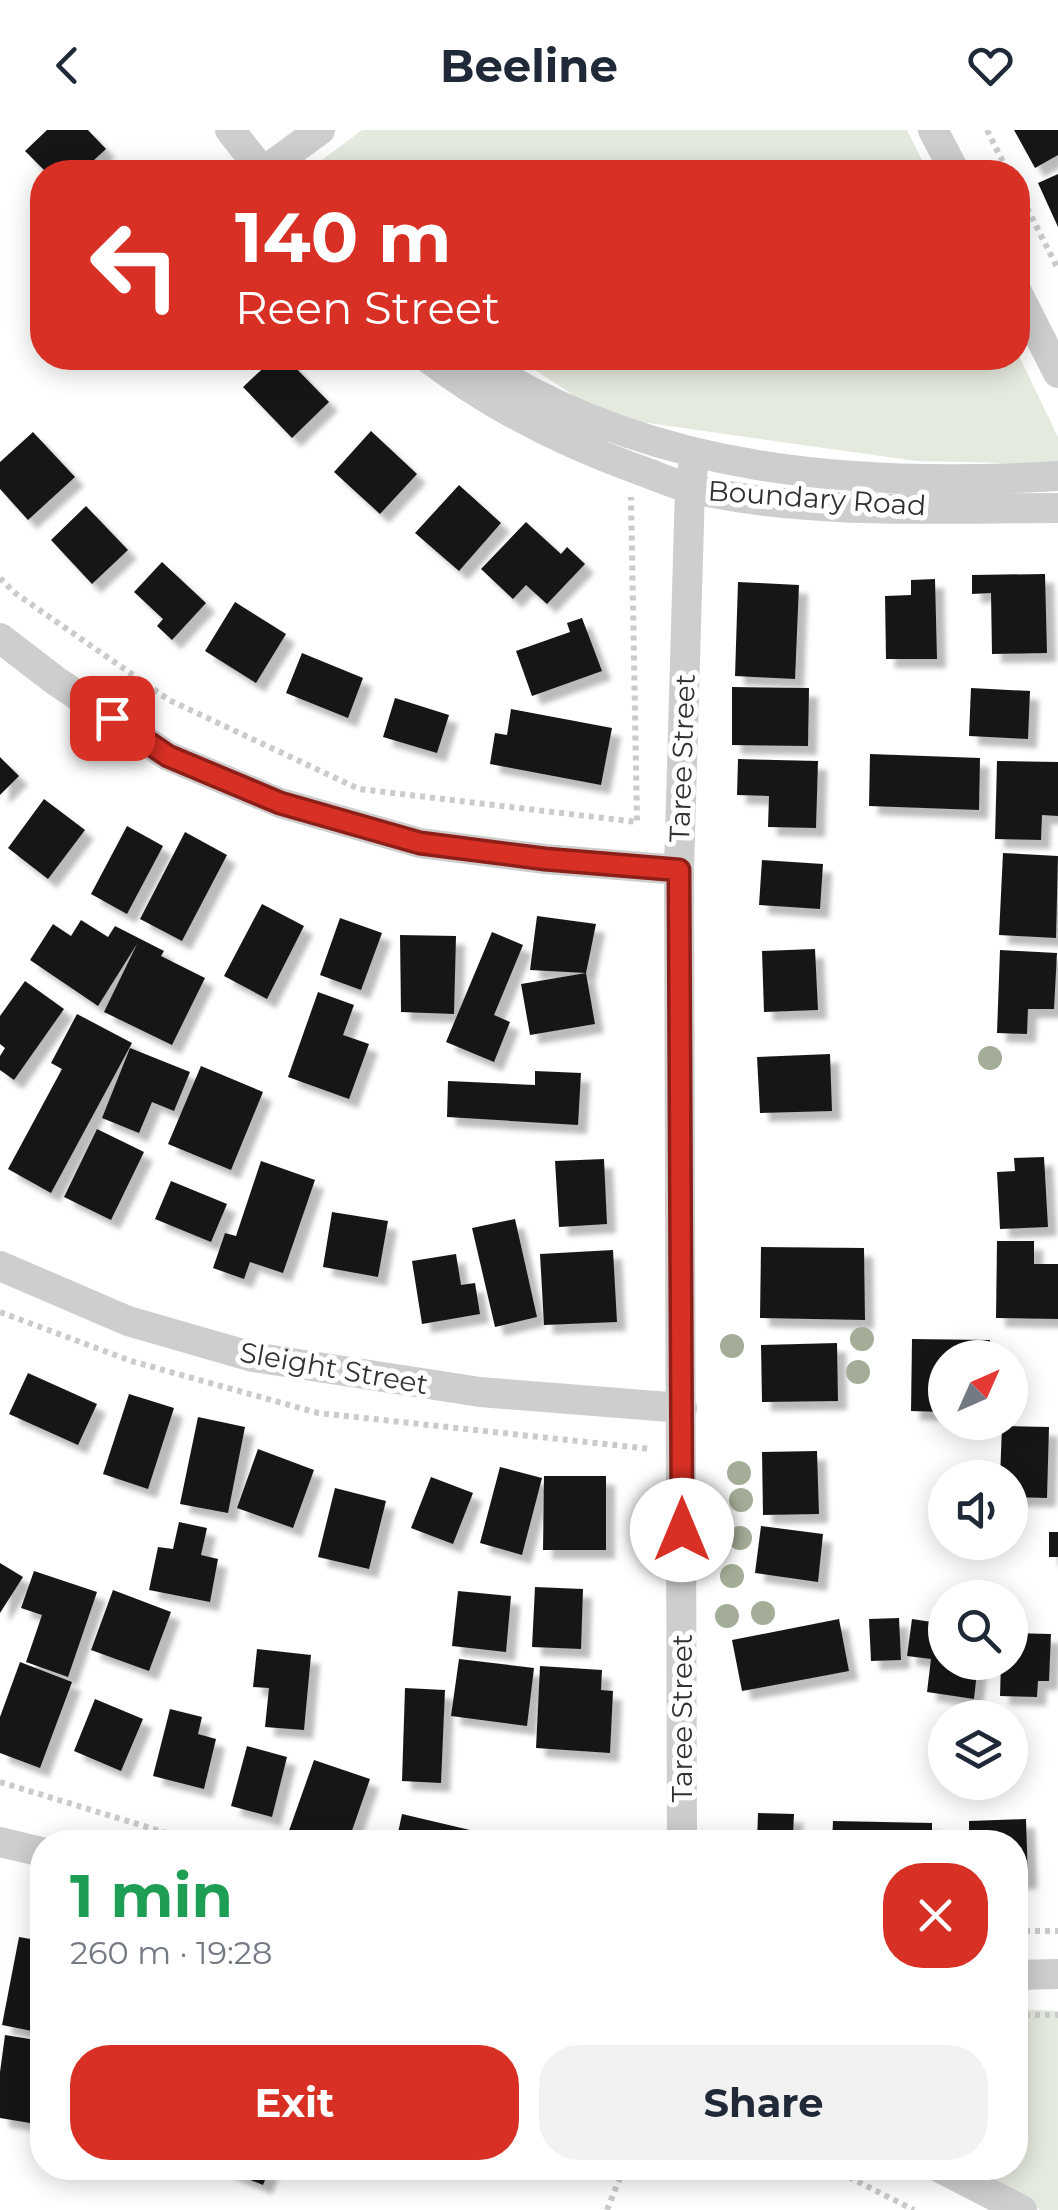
<!DOCTYPE html>
<html lang="en">
<head>
<meta charset="utf-8">
<style>
	:root { --surface:#fff; --page:#f2f2f3; --text:#1f2937; --muted:#747a83; --accent:#d93025 }
	body { margin:0; font-family:Montserrat,sans-serif; background:var(--page); color:var(--text); height:100vh; display:flex; flex-direction:column; font-size:38px; white-space:nowrap }
	* { box-sizing:border-box; margin:0 }
	p { font-size:32px; color:var(--muted) }
	.icon { flex:none; width:55px; height:55px; fill:none; stroke:currentColor; stroke-width:2; stroke-linecap:round; stroke-linejoin:round }
	.map { position:relative; flex:1; overflow:hidden }
	.drawer { position:absolute; left:30px; top:1700px; width:998px; height:350px; display:flex; flex-direction:column; background:var(--surface); border-radius:40px; box-shadow:0 5px 25px #0003 }
	.drawer>* { flex:none }
	.hud { position:absolute; left:30px; top:30px; width:1000px; height:210px; border-radius:40px; box-shadow:0 5px 25px #0003; background:#d93025; color:#fff; overflow:hidden }
	.needle { width:65px; rotate:45deg }
	.tools { position:absolute; left:928px; top:1210px; display:grid; gap:20px }
	.tools a { display:grid; place-items:center; width:100px; height:100px; border-radius:50%; background:var(--surface); box-shadow:0 5px 25px #0003; font-size:50px }
	.pin { position:absolute; display:grid; place-items:center; width:85px; height:85px; color:#fff; margin:-42px; border-radius:20px; box-shadow:0 5px 15px #0006 }
	.me { position:absolute; width:110px; margin:-55px; rotate:0deg; stroke-linejoin:round; filter:drop-shadow(0 0 8px #0008) }
	.turn { display:flex; align-items:center; gap:35px; height:210px; padding:0 40px; font-size:45px }
	.turn .icon { width:130px; height:130px; stroke-width:2.5 }
	.turn b { display:block; font-size:70px; line-height:85px }
	.round { display:grid; place-items:center; flex:none; width:105px; height:105px; border-radius:40px; background:var(--page) }
	.headline { display:flex; align-items:center; justify-content:space-between; height:170px; padding:0 40px }
	h1 { font-size:60px; font-weight:700; line-height:75px; color:#1e9e55 }
	.cta { display:flex; gap:20px; margin-top:auto; padding:20px 40px }
	.cta a { flex:1; height:115px; border-radius:40px; background:var(--accent); color:#fff; font-size:40px; font-weight:700; line-height:115px; text-align:center }
	.cta a+a { background:var(--page); color:var(--text) }
	header { display:flex; justify-content:space-between; align-items:center; height:130px; padding:0 40px; background:var(--surface); font-size:45px; font-weight:700 }
	.map>svg:first-child { display:block }
	.green { fill:#e5eade }
	.building { fill:#181818; filter:url(#shadow) }
	.lines { fill:none; stroke-linecap:round; stroke-linejoin:round }
	.path { stroke:#cbcbcb; stroke-width:6; stroke-dasharray:5 5; stroke-linecap:butt }
	.minor { stroke:#cecece; stroke-width:30 }
	.tree { fill:#a4ad97 }
	.route-casing { stroke:#8d1f18; stroke-width:25 }
	.route { stroke:#d93025; stroke-width:18 }
	.labels { text-anchor:middle; dominant-baseline:central; stroke-width:10; stroke-linejoin:round; paint-order:stroke }
	.street-label { font-size:28px; fill:#313131; stroke:#fff }
</style>
</head>
<body>
<header><svg class="icon" aria-label="back" viewBox="0 0 24 24"><path d="M15 5l-7 7 7 7"/></svg>Beeline<svg class="icon" aria-label="heart" viewBox="0 0 24 24"><path d="M12 20l-8-8c-3-5 5-10 8-4 3-6 11-1 8 4z"/></svg></header>
<div class="map">
<svg width="1058" height="2080" viewBox="0 0 1058 2080">
	<defs>
		<filter id="shadow"><feDropShadow dx="9" dy="9" stdDeviation="2.5" flood-color="#0004"/></filter>
	</defs>
	<rect width="100%" height="100%" fill="#fff"/>
	<path class="green" d="M362,0H907L928,42H306Z
		M1018,224L1058,307V334L916,331L606,287L517,228H1018Z
		M1015,1879L1058,1881V2080H1040L964,2038H1015Z"/>
	<path class="building" d="M47,0H88L106,19L81,42H46L25,21Z
		M1014,0H1058V25L1035,38Z
		M1058,44V97L1038,53Z
		M274,228H286L329,272L292,308L243,257Z
		M371,301L417,344L380,384L334,342Z
		M33,302L75,347L28,390L0,359V332Z
		M459,355L501,393L459,441L415,403Z
		M86,376L128,420L92,454L51,410Z
		M526,392L561,424L567,417L585,434L547,474L526,455L513,469L481,439Z
		M162,432L206,473L172,510L157,496L163,489L134,462Z
		M1045,444L1047,523L992,524L991,463L972,464V445Z
		M935,449L937,529H886L885,466L911,465V450Z
		M738,452L799,455L795,549L735,546Z
		M235,472L286,504L256,553L205,521Z
		M582,488L602,541L532,566L516,521L570,502L567,493Z
		M302,523L363,548L348,588L286,563Z
		M732,557L809,558L808,616L732,615Z
		M971,558L1030,561L1028,609L969,606Z
		M395,568L449,585L437,623L383,607Z
		M511,579L612,598L601,655L490,634L495,603L507,605Z
		M870,624L980,628L979,680L869,676Z
		M0,627L19,646L0,665Z
		M738,629L818,631L816,698L768,697L769,666L737,665Z
		M997,631L1058,632V686L1042,685L1041,710L995,709Z
		M44,669L85,700L48,749L8,718Z
		M127,696L163,716L127,784L91,764Z
		M185,702L227,725L182,811L140,789Z
		M1003,723L1058,726L1056,808L999,805Z
		M762,730L823,734L820,779L759,775Z
		M262,774L304,796L267,869L224,846Z
		M537,786L596,794L586,843L530,840Z
		M340,788L382,803L361,860L320,845Z
		M81,790L108,807L115,796L164,821L161,826L205,848L172,915L104,882L137,814L98,876L30,830L53,794L71,806Z
		M492,802L523,815L494,885L510,892L494,932L446,912Z
		M400,805L456,806L454,884L401,882Z
		M815,819L818,880L764,882L762,821Z
		M1000,820L1057,823L1054,879H1028L1027,904L997,903Z
		M586,843L595,894L530,905L521,854Z
		M25,851L64,879L14,950L0,940V926L5,918L0,914V886Z
		M318,862L354,875L343,905L369,914L349,969L288,947Z
		M77,884L132,913L51,1063L8,1039L62,939L51,933Z
		M130,918L190,942L174,981L152,972L139,1003L102,988Z
		M830,924L832,981L760,983L757,927Z
		M201,936L263,962L231,1040L168,1014Z
		M535,941L581,943L578,995L447,987L448,951L535,955Z
		M97,999L144,1022L111,1090L64,1067Z
		M1044,1027L1048,1097L1000,1099L997,1042L1015,1041L1014,1028Z
		M604,1029L607,1094L559,1097L555,1031Z
		M261,1031L315,1050L283,1143L250,1132L244,1149L213,1138L225,1103L236,1106Z
		M171,1051L227,1074L211,1112L155,1089Z
		M332,1082L388,1091L378,1147L323,1137Z
		M515,1089L537,1187L495,1197L472,1098Z
		M997,1111H1034V1134H1058V1189L996,1188Z
		M761,1117L864,1118L865,1190L760,1188Z
		M613,1120L617,1192L544,1195L540,1124Z
		M456,1124L461,1155L475,1153L480,1184L422,1194L412,1131Z
		M912,1209L990,1210V1228H945V1282L911,1281Z
		M837,1213L838,1271L762,1272L761,1215Z
		M28,1243L97,1274L78,1315L9,1284Z
		M129,1264L174,1278L148,1359L103,1344Z
		M198,1287L245,1297L228,1383L180,1374Z
		M1002,1296L1049,1297L1047,1368L1010,1367V1348H1000Z
		M258,1319L314,1340L293,1398L237,1378Z
		M817,1321L819,1384L763,1385L762,1322Z
		M500,1337L542,1348L522,1425L480,1413Z
		M544,1346H606V1420H543Z
		M431,1347L473,1363L453,1414L411,1398Z
		M335,1358L386,1371L369,1439L318,1427Z
		M179,1392L207,1398L201,1425L218,1429L210,1472L149,1460L158,1417L173,1419Z
		M761,1396L823,1404L818,1452L755,1443Z
		M1049,1402H1058V1427H1049Z
		M0,1433L23,1447L0,1483Z
		M34,1441L97,1462L68,1547L26,1532L42,1485L21,1478Z
		M535,1457L583,1459L581,1519L532,1517Z
		M113,1460L171,1482L149,1541L91,1520Z
		M458,1461L511,1466L506,1522L452,1516Z
		M899,1488L901,1530L871,1531L869,1489Z
		M839,1489L849,1541L742,1561L732,1510Z
		M912,1489L945,1494V1532H978L974,1569L927,1562L931,1529L907,1526Z
		M1010,1503L1051,1504L1049,1551H1038L1037,1567L1000,1566L1001,1532H1010Z
		M257,1519L311,1525L304,1600L265,1597L269,1558L253,1557Z
		M459,1529L534,1538L527,1596L451,1586Z
		M20,1532L72,1552L40,1638L0,1623V1587Z
		M540,1536L602,1540L601,1560L613,1561L610,1623L536,1618Z
		M405,1558L445,1560L441,1653L402,1651Z
		M95,1569L143,1589L121,1641L74,1621Z
		M170,1579L202,1587L198,1604L216,1609L204,1659L153,1646Z
		M247,1616L287,1627L272,1687L231,1676Z
		M314,1630L370,1649L348,1712H285Z
		M758,1683L794,1684L793,1705L817,1706L816,1712H757Z
		M402,1684L487,1704L485,1712H396Z
		M1026,1689L1028,1750H1015V1712H969V1691Z
		M833,1691L932,1693V1712H832Z
		M19,1807L42,1811V1903L2,1895Z
		M5,1905L42,1911V1995L0,1988V1942Z
		M221,2038H270L263,2055Z"/>
	<g class="lines">
		<path class="path" d="M987,0L1008,42
			M1018,60L1058,139
			M0,448L15,463L169,570L359,659L637,692L631,367
			M0,1182L131,1231L318,1283L651,1319
			M0,1652L196,1712
			M1015,1801H1058
			M1015,1885H1058
			M831,2038L914,2080
			M607,2080L624,2038"/>
		<path class="minor" d="M230,0L263,42L320,0
			M933,0L955,42
			M1018,164L1058,243
			M428,228C492,277 566,314 642,341C659,347 676,355 693,359C811,385 938,378 1058,378
			M474,228C647,343 856,358 1058,346
			M0,508L56,551L168,626L280,673L420,713L545,729L679,740
			M0,1136L128,1191L253,1227L480,1262L682,1278
			M0,1712L42,1722
			M682,1712L679,740L690,358L695,324
			M1015,1845L1058,1844
			M940,2038L1022,2080"/>
	</g>
	<g class="tree">
		<circle cx="990" cy="928" r="12"/>
		<circle cx="862" cy="1209" r="12"/>
		<circle cx="732" cy="1216" r="12"/>
		<circle cx="858" cy="1242" r="12"/>
		<circle cx="739" cy="1343" r="12"/>
		<circle cx="741" cy="1370" r="12"/>
		<circle cx="740" cy="1408" r="12"/>
		<circle cx="732" cy="1446" r="12"/>
		<circle cx="763" cy="1483" r="12"/>
		<circle cx="727" cy="1486" r="12"/>
	</g>
	<g class="lines">
		<g class="route-casing">
			<path id="route" d="M112,588L168,626L280,673L420,713L545,729L679,740L682,1400"/>
		</g>
		<use href="#route" class="route"/>
	</g>
	<g class="labels">
		<g class="street-label">
			<text transform="translate(817 368) rotate(4)">Boundary Road</text>
			<text transform="translate(682 628) rotate(-88)">Taree Street</text>
			<text transform="translate(334 1238) rotate(10)">Sleight Street</text>
			<text transform="translate(682 1588) rotate(-90)">Taree Street</text>
		</g>
	</g>
</svg>
<div class="tools">
<a><svg class="needle" viewBox="-14 -14 28 28"><path d="M0-13l5 13h-10z" fill="#e53935"/><path d="M0 13l5-13h-10z" fill="#747a83"/></svg></a>
<a><svg class="icon" aria-label="sound" viewBox="0 0 24 24"><path d="M4 9h4l5-4v14l-5-4H4zM17 9q2 3 0 6"/></svg></a>
<a><svg class="icon" aria-label="search" viewBox="0 0 24 24"><circle cx="10" cy="10" r="6"/><path d="M15 15l6 6"/></svg></a>
<a><svg class="icon" aria-label="layers" viewBox="0 0 24 24"><path d="M12 4l9 5-9 5-9-5zM3 14l9 5 9-5"/></svg></a>
</div>
<div class="pin" style="left:112px;top:588px;background:#d93025"><svg class="icon" aria-label="arrive" viewBox="0 0 24 24"><path d="M6 21V4h12l-3 4 3 4H6"/></svg></div>
<svg class="me" style="left:682px;top:1400px" viewBox="-20 -20 40 40"><circle r="19" fill="#fff"/><path d="M0-13L10 11 0 6-10 11z" fill="#d93025"/></svg>
<div class="hud">
<div class="turn"><svg class="icon" aria-label="left" viewBox="0 0 24 24"><path d="M17 20v-9H6M10 6l-5 5 5 5"/></svg><div><b>140 m</b>Reen Street</div></div>
</div>
<section class="drawer">
<div class="headline"><div><h1>1 min</h1><p>260 m · 19:28</p></div><a class="round" style="background:#d93025;color:#fff"><svg class="icon" aria-label="close" viewBox="0 0 24 24"><path d="M6 6l12 12M18 6L6 18"/></svg></a></div>
<div class="cta"><a>Exit</a><a>Share</a></div>
</section>
</div>
</body>
</html>
